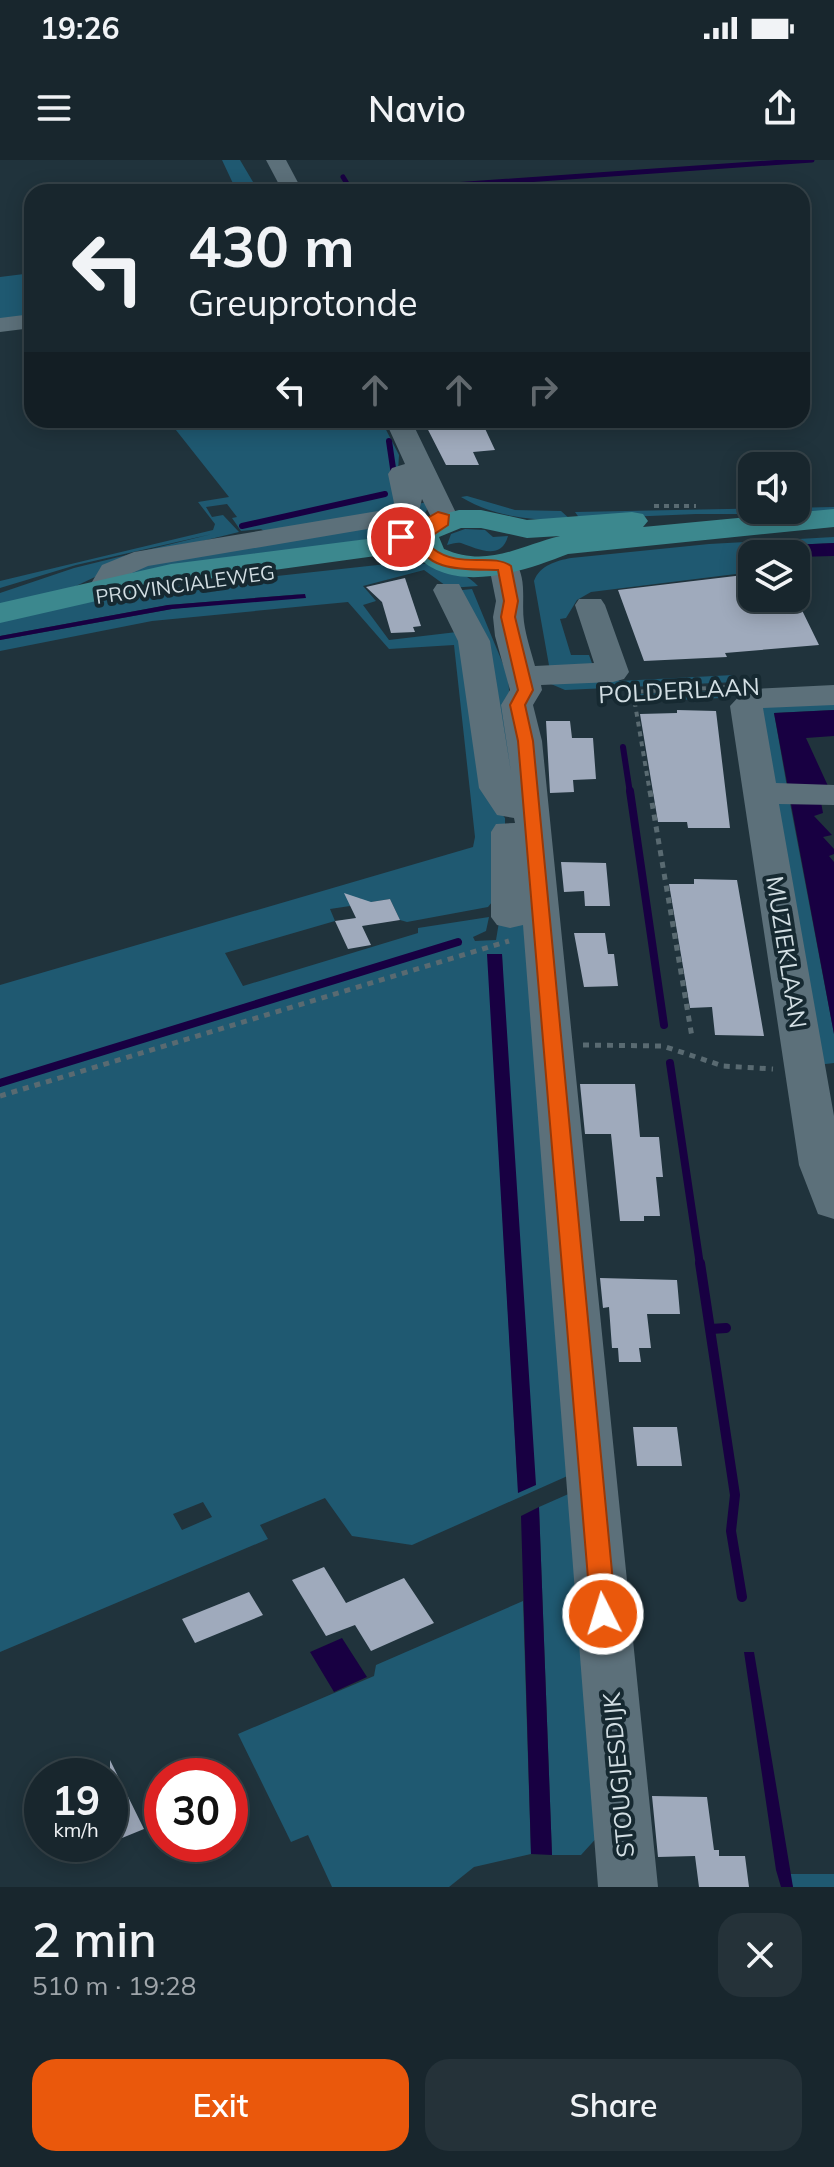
<!DOCTYPE html>
<html lang="en">
<head>
<meta charset="utf-8">
<style>
	:root { --surface:#18262d; --page:#253239; --text:#f1f3f6; --muted:#9fa5aa; --line:#364349; --accent:#ea580c }
	body { margin:0; font-family:Mulish,sans-serif; background:var(--page); color:var(--text); height:100vh; display:flex; flex-direction:column; font-size:30px; white-space:nowrap }
	* { box-sizing:border-box; margin:0 }
	p { font-size:26px; color:var(--muted) }
	.icon { flex:none; width:44px; height:44px; fill:none; stroke:currentColor; stroke-width:2; stroke-linecap:round; stroke-linejoin:round }
	.map { position:relative; height:1727px; overflow:hidden }
	.sheet { display:flex; flex-direction:column; background:var(--surface); flex:1 }
	.sheet>* { flex:none }
	.hud { position:absolute; left:24px; top:24px; width:786px; height:244px; border-radius:24px; box-shadow:0 4px 20px #0003,0 0 0 2px var(--line); background:#18262d; color:var(--text); overflow:hidden }
	.buttons { position:absolute; left:738px; top:292px; display:grid; gap:16px }
	.buttons a { display:grid; place-items:center; width:72px; height:72px; border-radius:16px; background:var(--surface); box-shadow:0 4px 20px #0003,0 0 0 2px var(--line); font-size:40px }
	.speed { position:absolute; left:24px; top:1598px; display:flex; gap:16px; font-size:40px; font-weight:700; text-align:center }
	.speed>* { display:grid; place-content:center; width:104px; height:104px; border-radius:50%; background:var(--surface); box-shadow:0 4px 20px #0003,0 0 0 2px var(--line); line-height:1 }
	.speed small { font-size:20px; font-weight:400 }
	.speed .limit { border:12px solid #d22; background:#fff; color:#111 }
	.pin { position:absolute; display:grid; place-items:center; width:68px; height:68px; color:#fff; margin:-34px; border:4px solid #fff; border-radius:50%; box-shadow:0 2px 8px #0007 }
	.me { position:absolute; width:88px; margin:-44px; rotate:355deg; stroke-linejoin:round; filter:drop-shadow(0 0 6px #0008) }
	.turn { display:flex; align-items:center; gap:28px; height:168px; padding:0 32px; font-size:36px }
	.turn .icon { width:104px; height:104px; stroke-width:2.5 }
	.turn b { display:block; font-size:56px; line-height:68px }
	.lanes { display:flex; align-items:center; height:76px; padding:0 32px; background:#0003; justify-content:center; gap:40px; direction:ltr }
	.lanes .off { opacity:.35 }
	.round { display:grid; place-items:center; flex:none; width:84px; height:84px; border-radius:24px; background:var(--page) }
	.headline { display:flex; align-items:center; justify-content:space-between; height:136px; padding:0 32px }
	h1 { font-size:48px; font-weight:600; line-height:60px }
	.button { display:flex; gap:16px; margin-top:auto; padding:16px 32px }
	.button a { flex:1; height:92px; border-radius:24px; background:var(--accent); color:#fff; font-size:32px; font-weight:600; line-height:92px; text-align:center }
	.button a+a { background:var(--page); color:var(--text) }
	.status { display:flex; justify-content:space-between; align-items:center; height:56px; padding:0 40px; background:var(--surface); direction:ltr }
	.status svg { height:22px; fill:currentColor }
	header { display:flex; justify-content:space-between; align-items:center; height:104px; padding:0 32px; background:var(--surface); font-size:36px; font-weight:600 }
	.map>svg:first-child { display:block }
	.green { fill:#1f5971; fill-rule:evenodd }
	.water { fill:#180042 }
	.lines { fill:none; stroke-linecap:round; stroke-linejoin:round }
	.stream-far3 { stroke:#180042; stroke-width:5 }
	.stream-far2 { stroke:#180042; stroke-width:6 }
	.stream-far1 { stroke:#180042; stroke-width:8 }
	.stream { stroke:#180042; stroke-width:10 }
	.building { fill:#9faabc }
	.path-far1 { stroke:#596a71; stroke-width:4; stroke-dasharray:5 5; stroke-linecap:butt }
	.path { stroke:#596a71; stroke-width:5; stroke-dasharray:6 6; stroke-linecap:butt }
	.minor { fill:#5c707a; fill-rule:evenodd }
	.major { fill:#3c888e; fill-rule:evenodd }
	.route { fill:#ea580c; stroke:#983908; stroke-width:2 }
	.labels { text-anchor:middle; dominant-baseline:central; stroke-width:8; stroke-linejoin:round; paint-order:stroke }
	.far-street-label { font-size:20px; fill:#d2dee3; stroke:#162931 }
	.street-label { font-size:24px; fill:#d2dee3; stroke:#162931 }
</style>
</head>
<body>
<div class="status"><b>19:26</b><svg viewBox="0 0 49 12"><path d="M0 12V9h3v3zM5 12V6h3v6zM10 12V3h3v9zM15 12V0h3v12zM26 1h20v11H26zM47 4h2v5h-2z"/></svg></div>
<header><svg class="icon" aria-label="menu" viewBox="0 0 24 24"><path d="M4 6h16M4 12h16M4 18h16"/></svg>Navio<svg class="icon" aria-label="share" viewBox="0 0 24 24"><path d="M12 15V3M7 8l5-5 5 5M5 13v7h14v-7"/></svg></header>
<div class="map">
<svg width="834" height="1727" viewBox="0 0 834 1727">
	<rect width="100%" height="100%" fill="#20333c"/>
	<path class="green" d="M222,0H240L259,32H237Z
		M32,113V158L0,163V117Z
		M168,260H381L399,295L398,311L404,346L270,375L261,369L241,371L232,358L237,357L227,344L206,347L212,357L223,355L239,372L137,397L76,426L0,447V433L74,408L212,374L76,405L0,428V421L213,370L215,364L198,342L229,337Z
		M467,336L515,350L561,351L571,360C534,361 493,357 461,337Z
		M430,341C427,362 399,372 382,377L121,416L129,409L275,381Z
		M834,347V354H696L580,359L575,352Z
		M465,369L485,370L493,377L508,376C501,402 476,388 461,383C457,382 452,384 447,385L451,374Z
		M834,377V383L770,386L776,394H752V412L591,432L577,440L566,458L560,459L571,495H589L593,506L550,511L534,421C540,405 556,401 571,398L709,384Z
		M396,403C423,402 458,405 478,426L449,428L424,410L363,426L376,441L363,445L389,480L457,472L494,645L505,658V726L488,747L407,762L400,760L390,739L365,743L360,738L351,739L350,746L330,749L335,761L225,793L243,826L418,773V768L489,757L486,771L473,777L475,781L496,780L515,666L572,1314L412,1385L352,1376L325,1338L260,1365L268,1379L0,1492V825L473,687L475,677L454,485L389,489L348,442L152,461L0,491V480L172,449L304,434L168,445L0,476V459L156,429ZM488,794H502L518,1333V1332ZM203,1342L212,1357L182,1370L173,1354Z
		M472,429L508,516L517,637L453,431Z
		M733,515L736,522L565,530L551,524L617,517L619,521Z
		M720,531L721,538L638,542L637,534Z
		M834,540V550L774,553L787,627H770L762,546Z
		M774,640L790,643L834,874V903L817,905Z
		M573,1332L601,1673L581,1695H552L539,1347Z
		M523,1441L531,1694L474,1707L449,1727H332L308,1675L291,1682L238,1574L374,1516L376,1505Z
		M788,1714H834V1727H793Z"/>
	<path class="water" d="M834,383V396L796,397V394H776L769,386Z
		M305,434L306,438L172,449L0,480V476L168,445Z
		M834,550V576L806,578L828,626H818L823,653L814,656L832,675L823,677L834,689V694L829,696L834,702V874L774,553Z
		M487,794H502L536,1325L518,1333Z
		M539,1347L552,1695L531,1694L521,1356Z
		M342,1478L367,1517L334,1532L310,1492Z
		M744,1492H754L793,1727H781L776,1710Z"/>
	<g class="lines">
		<path class="stream-far3" d="M343,17L351,30
			M353,32L812,0"/>
		<path class="stream-far2" d="M389,281L394,315
			M242,366L385,334
			M623,587L630,633"/>
		<path class="stream-far1" d="M630,631L664,865
			M670,903L700,1105
			M0,923L458,782"/>
		<path class="stream" d="M700,1103L735,1335L731,1371L742,1437
			M711,1169L726,1168"/>
	</g>
	<path class="building" d="M423,260H481L495,290L473,292L479,305H446Z
		M752,414V438H796L819,485L725,493L727,497L644,501L618,430Z
		M405,418L421,466L413,467L415,472L391,473L382,442L366,427Z
		M677,550L716,551L730,668H688L687,662H658L640,554L677,553Z
		M546,561H570L572,578H593L596,619L573,620L574,632L550,633Z
		M561,702L606,703L610,746H585L584,731L564,732Z
		M694,719L737,720L764,876L715,875L712,847L690,848L669,724H694Z
		M344,733L371,742L390,739L400,760L362,766L371,785L348,789L335,761L356,758Z
		M574,773H605L608,794H614L618,826L584,827Z
		M580,924H635L640,977H659L663,1017H656L660,1056H644V1061H620L611,974H585Z
		M600,1118L677,1120L680,1154H647L651,1188H639L641,1202H619L618,1188H612L609,1147L603,1148Z
		M633,1267H677L682,1306H637Z
		M324,1407L346,1443L404,1418L434,1463L371,1491L355,1465L326,1476L292,1420Z
		M249,1432L263,1455L195,1483L182,1459Z
		M110,1600L144,1669L122,1678L110,1653Z
		M652,1636L707,1637L714,1690H719V1696H745L749,1727H699L695,1696L658,1697Z"/>
	<g class="lines">
		<path class="path-far1" d="M654,346H696
			M631,532L729,527
			M633,532L650,633"/>
		<path class="path" d="M650,631L692,877
			M583,885L663,886L723,906L773,909
			M0,936L509,781"/>
		<path class="minor" d="M266,0H286L303,32H283Z
			M32,154V168L0,172V158Z
			M385,260H411L457,355L453,361H433L422,339L419,351L403,363L148,406L123,417L115,433H93L89,427L102,405L134,392L384,350L394,343L388,314L392,308L405,304Z
			M504,397L514,400C528,419 521,441 524,462C526,477 531,491 535,506L594,503L575,445L579,439H601L605,445L629,512L624,519L613,522L541,525L542,530L533,545L542,581L658,1727H598L523,765L510,768L497,765L491,757V672L496,664L515,663L514,658L497,655L479,628L458,481L433,430L437,424H459L490,481L511,612L501,545L510,530L495,476L493,457L496,441L489,406L494,400Z
			M834,525V545L763,548L776,623L834,625V645L779,644L834,956V1059L818,1054L799,1005L730,546L743,532L754,529Z"/>
		<path class="major" d="M834,349V367L568,394C522,412 450,437 412,391L171,424L0,463V443L171,404L398,375L424,359L459,350H481L527,360L632,352L643,354L648,361L643,367ZM461,368H481L527,378L560,376C519,386 488,408 444,389L439,377Z"/>
	</g>
	<path class="route" d="M438,352L449,355L448,365L430,377L432,388C460,410 492,392 511,406L518,441L515,457L533,530L525,545L533,581L616,1454L612,1461L603,1464L595,1461L591,1454L518,581L510,545L518,530L501,457L504,441L498,410C469,409 422,414 417,376L420,372L401,381L394,377Z"/>
	<g class="labels">
		<g class="far-street-label">
			<text transform="translate(185 424) rotate(-8)">PROVINCIALEWEG</text>
		</g>
		<g class="street-label">
			<text transform="translate(679 530) rotate(-3)">POLDERLAAN</text>
			<text transform="translate(787 792) rotate(81)">MUZIEKLAAN</text>
			<text transform="translate(618 1615) rotate(-95)">STOUGJESDIJK</text>
		</g>
	</g>
</svg>
<div class="buttons">
<a><svg class="icon" aria-label="sound" viewBox="0 0 24 24"><path d="M4 9h4l5-4v14l-5-4H4zM17 9q2 3 0 6"/></svg></a>
<a><svg class="icon" aria-label="layers" viewBox="0 0 24 24"><path d="M12 4l9 5-9 5-9-5zM3 14l9 5 9-5"/></svg></a>
</div>
<div class="speed"><div>19<small>km/h</small></div><div class="limit">30</div></div>
<div class="pin" style="left:401px;top:377px;background:#d93025"><svg class="icon" aria-label="arrive" viewBox="0 0 24 24"><path d="M6 21V4h12l-3 4 3 4H6"/></svg></div>
<svg class="me" style="left:603px;top:1454px" viewBox="-20 -20 40 40"><circle r="17" fill="#ea580c" stroke="#fff" stroke-width="3"/><path d="M0-11L8 9 0 5-8 9z" fill="#fff"/></svg>
<div class="hud">
<div class="turn"><svg class="icon" aria-label="left" viewBox="0 0 24 24"><path d="M17 20v-9H6M10 6l-5 5 5 5"/></svg><div><b>430 m</b>Greuprotonde</div></div>
<div class="lanes"><svg class="icon" aria-label="left" viewBox="0 0 24 24"><path d="M17 20v-9H6M10 6l-5 5 5 5"/></svg><svg class="icon off" aria-label="ahead" viewBox="0 0 24 24"><path d="M12 20V5M6 11l6-6 6 6"/></svg><svg class="icon off" aria-label="ahead" viewBox="0 0 24 24"><path d="M12 20V5M6 11l6-6 6 6"/></svg><svg class="icon off" aria-label="right" viewBox="0 0 24 24"><path d="M7 20v-9h11M14 6l5 5-5 5"/></svg></div>
</div>
</div>
<section class="sheet">
<div class="headline"><div><h1>2 min</h1><p>510 m · 19:28</p></div><a class="round"><svg class="icon" aria-label="close" viewBox="0 0 24 24"><path d="M6 6l12 12M18 6L6 18"/></svg></a></div>
<div class="button"><a>Exit</a><a>Share</a></div>
</section>
</body>
</html>
